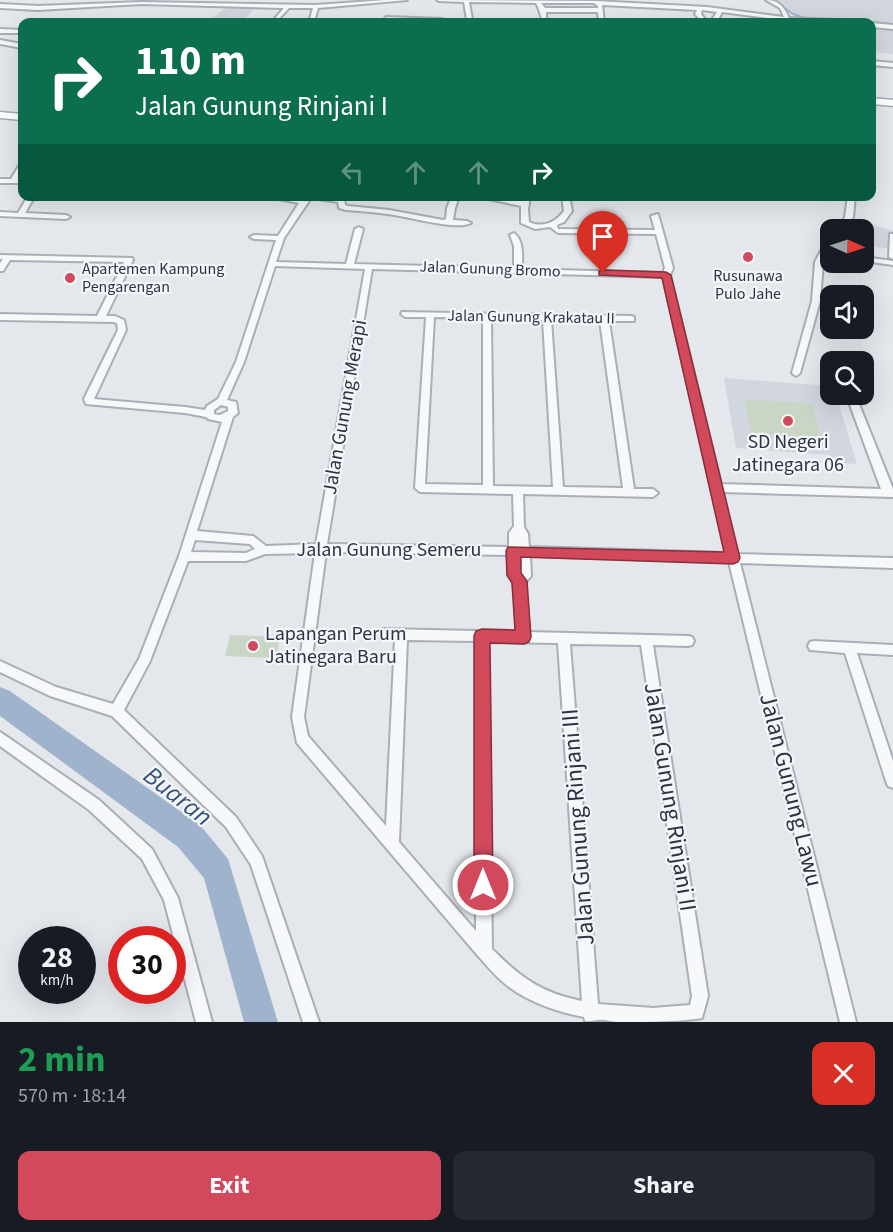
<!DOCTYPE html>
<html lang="en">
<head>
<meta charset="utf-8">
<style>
	:root { --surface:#171b24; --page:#242831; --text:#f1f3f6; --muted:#9ea1a6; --accent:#d1495b }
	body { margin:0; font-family:"Source Sans 3",sans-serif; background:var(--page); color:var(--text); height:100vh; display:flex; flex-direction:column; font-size:22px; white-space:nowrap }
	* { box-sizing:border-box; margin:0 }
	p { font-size:20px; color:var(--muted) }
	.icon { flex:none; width:33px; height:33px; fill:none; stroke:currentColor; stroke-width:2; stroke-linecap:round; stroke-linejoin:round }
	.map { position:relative; height:1022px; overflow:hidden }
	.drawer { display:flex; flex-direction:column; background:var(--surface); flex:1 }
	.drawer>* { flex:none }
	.banner { position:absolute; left:18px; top:18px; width:858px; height:183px; border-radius:12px; box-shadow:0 6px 24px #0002; background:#0b6e4f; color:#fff; overflow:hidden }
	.needle { width:39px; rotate:93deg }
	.buttons { position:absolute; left:820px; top:219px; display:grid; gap:12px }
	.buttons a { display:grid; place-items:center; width:54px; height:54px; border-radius:12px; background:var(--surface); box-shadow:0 6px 24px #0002; font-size:30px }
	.speed { position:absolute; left:18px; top:926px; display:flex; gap:12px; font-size:30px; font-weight:700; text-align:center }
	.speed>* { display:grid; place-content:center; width:78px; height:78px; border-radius:50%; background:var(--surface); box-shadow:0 6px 24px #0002; line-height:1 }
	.speed small { font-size:15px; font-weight:400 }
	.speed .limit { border:9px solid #d22; background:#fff; color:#111 }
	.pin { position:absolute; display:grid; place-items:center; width:51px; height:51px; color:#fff; margin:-62px -26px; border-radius:50% 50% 50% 0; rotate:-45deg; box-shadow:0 0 6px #0007 }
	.pin .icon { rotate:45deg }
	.me { position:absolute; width:66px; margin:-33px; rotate:0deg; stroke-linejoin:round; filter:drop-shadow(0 0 4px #0008) }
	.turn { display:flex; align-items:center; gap:21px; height:126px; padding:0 18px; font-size:27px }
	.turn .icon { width:78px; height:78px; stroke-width:2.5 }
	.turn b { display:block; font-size:42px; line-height:51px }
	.lanes { display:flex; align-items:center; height:57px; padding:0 18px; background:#0003; justify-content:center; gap:30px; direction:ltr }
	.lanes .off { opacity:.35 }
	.round { display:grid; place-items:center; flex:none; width:63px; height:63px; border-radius:12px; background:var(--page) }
	.summary { display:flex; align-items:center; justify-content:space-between; height:102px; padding:0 18px }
	h1 { font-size:36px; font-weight:700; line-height:45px; color:#1e9e55 }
	.cta { display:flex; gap:12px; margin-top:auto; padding:12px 18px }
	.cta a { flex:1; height:69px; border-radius:12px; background:var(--accent); color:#fff; font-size:24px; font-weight:700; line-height:69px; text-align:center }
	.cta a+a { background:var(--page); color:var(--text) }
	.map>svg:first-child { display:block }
	.built { fill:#d2d6de }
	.green { fill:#c9d6c5 }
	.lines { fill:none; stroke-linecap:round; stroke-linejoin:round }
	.stream { stroke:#9fb4cc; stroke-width:2 }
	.river { fill:#9fb4cc; fill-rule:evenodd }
	.street-casing { stroke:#a9aeb7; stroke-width:4 }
	.primary-casing { stroke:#a3abb8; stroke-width:3 }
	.street { fill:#f7f8fa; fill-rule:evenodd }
	.primary { fill:#fff; fill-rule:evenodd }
	.route { fill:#d1495b; stroke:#882f3b; stroke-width:1.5 }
	.poi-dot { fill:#d1495b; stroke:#f4f6f9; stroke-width:2 }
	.labels { text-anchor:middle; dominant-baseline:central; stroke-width:4.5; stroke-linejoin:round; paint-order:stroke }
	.far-poi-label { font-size:16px; fill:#2b3445; stroke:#f4f6f9; text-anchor:start }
	.far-street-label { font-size:16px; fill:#2b3445; stroke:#f4f6f9 }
	.street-label { font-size:20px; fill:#2b3445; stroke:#f4f6f9 }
	.poi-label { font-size:20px; fill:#2b3445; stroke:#f4f6f9 }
	.near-street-label { font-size:24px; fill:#2b3445; stroke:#f4f6f9 }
	.near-water-label { font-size:26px; font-style:italic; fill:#34527a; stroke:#f4f6f9 }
</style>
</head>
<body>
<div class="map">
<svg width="893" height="1022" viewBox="0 0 893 1022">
	<rect width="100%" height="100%" fill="#e4e7ec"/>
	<path class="built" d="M771,0H893V54L872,52V22H803L785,7Z
		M226,8H255L242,22L212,18Z
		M859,221L893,231V249L864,245V230H852Z
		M724,378L831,386V394L836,395L857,464L832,462L830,455L736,448Z"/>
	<path class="green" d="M744,399L812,404L821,438L751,432Z
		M230,635L280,637L276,658L225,656Z"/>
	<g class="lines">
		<path class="stream" d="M773,0L793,14L807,19
			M835,21L858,22
			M872,23L893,24"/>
		<path class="river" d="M0,687L10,691L200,825L228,859L278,1022H244L204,878L178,847L0,716Z"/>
		<g class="street-casing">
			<path id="street" d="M386,0H407L318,8L314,22H309L313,8H289L276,22H272L284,8L141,4L38,10L0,8V4L38,6L141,2L316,5Z
				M437,0L595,1L707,7L784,17L780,8L766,0C779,0 784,7 789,18L836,20L839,22H799L722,12L719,18L723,22H718L713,18L717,12L702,10L701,14L707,22H702L695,14L697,10L602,5L604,22H599L598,12H546V17L549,22H544C540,16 540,10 536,3L469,2L472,19L476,22H470L467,20L464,2L439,1ZM541,3H594L598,6V8H545Z
				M386,17L442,19L445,21L441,22L384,20Z
				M872,23L893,25V29L872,27Z
				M0,29L22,30V33H0Z
				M0,40L22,44V48L0,44Z
				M872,61L893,63V67L872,65Z
				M22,163V170L18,179H22V183H0V179H11L20,164Z
				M28,196H35L25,213L66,215L70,217L66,219L0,216V212L18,213Z
				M263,196H283L302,200L304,196H331L344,198L345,205L348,206L389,210L443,220L446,219L447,208L452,196H459L455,208L453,220L467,221L471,223C457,231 406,216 388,214C374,212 360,211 346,210L339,208L338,202L311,198L284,238L276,262L346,264L355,229L359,227L363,229L354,264L514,268V246L510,235L514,233C524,241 522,256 522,269L663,273L665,268L656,234L558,233L550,227L535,229L521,223V206L475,196H493L522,201L523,196H530L528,209L529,222C543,228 555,223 564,211L562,196H569L572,211L564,222L557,225L558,229L655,230L651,216L658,214L673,268L670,275L721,484L881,489L846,394H855L893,489V497L723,492L737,554L893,558V568L740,563L856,1022H840L729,562L530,556L531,576L525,583L529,632L688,636L692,637L694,641L692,645L688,646L653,645L708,996L702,1018C682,1022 639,1022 617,1022C611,1022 604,1019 598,1020C593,1020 591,1022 585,1021L584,1017C558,1012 531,1003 509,987C498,979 488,967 479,957L297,743L292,717L315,553L265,554L246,561H188L150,661L124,710L236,817L262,856L319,1022H303L251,865L226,827L112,716L50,696L0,672V661L56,687L113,704L139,659L179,556L222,422L208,419L206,417L185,413L86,404L84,399L118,330L117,323L113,322L0,320V314L97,316L124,262L10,260L3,271H0V263L3,259H0V255L132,258L133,260L106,316H115L124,320L126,330L94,399L185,407L205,410L207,406L218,399L236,362L276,240L254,239L250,237L254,235L278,236L299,203ZM275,266L365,269L316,544L266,546L253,536L197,531L233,417L238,413L236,402L227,400L244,362ZM372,269L663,277L726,553L529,547L528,534L524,527L523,494L653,497L658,493L653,489H634L609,321H634V317L631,316L402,312L401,314L405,317H426L415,488L420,492L513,494L514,526L509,533V547L327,544ZM434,317L483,318V485L425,484ZM491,319L543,320L553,487L493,486ZM551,320L600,321L623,488L563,487ZM221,405L228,407V411L220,415L214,414V410ZM195,540L250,544L255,549L246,553L191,552ZM326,552L509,555L508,575L513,582L518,632L384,629L380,630L378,634L380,638L395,639L386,826L308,736L304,717ZM407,640L476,641V931L399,842ZM488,642L558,643L582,1001C541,993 520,977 492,949ZM570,644L641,645L692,996L690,1005L653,1008L598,1004Z
				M848,196H855L853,217L846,230H839L845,217Z
				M890,234H893V259L889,257Z
				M828,238H831V247L823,262L820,301L800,373L796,376L792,373L812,301L815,262Z
				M864,257L893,261V265L864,261Z
				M814,641L893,645V655L857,653L893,761V788L888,786L886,781L845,653L810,650L808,646L810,642Z
				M0,732L99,800L152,849L178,898L212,1022H196L164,900L142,859L89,810L0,746Z"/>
		</g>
		<g class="primary-casing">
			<path id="primary" d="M872,98L893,100V106L872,104Z
				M0,112L22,114V120L0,118Z"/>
		</g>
		<use href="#street" class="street"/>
		<use href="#primary" class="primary"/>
	</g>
	<path class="route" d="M603,270L666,272L671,275L740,558L738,562L733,564L521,557V573L527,581L531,637L529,642L524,644L490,643L493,885L490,892L483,895L477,892L474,885V636L476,631L482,629L515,630L512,583L507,575L506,551L508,547L724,552L662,278L599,275V271Z"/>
	<g class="poi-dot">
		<circle cx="748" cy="257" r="6"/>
		<circle cx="70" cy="278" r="6"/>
		<circle cx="788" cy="421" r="6"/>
		<circle cx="253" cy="646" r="6"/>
	</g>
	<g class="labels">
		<g class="far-poi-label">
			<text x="82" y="269">Apartemen Kampung<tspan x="82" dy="18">Pengarengan</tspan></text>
			<text x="748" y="276" text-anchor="middle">Rusunawa<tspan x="748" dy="18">Pulo Jahe</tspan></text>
		</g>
		<g class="far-street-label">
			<text transform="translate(490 269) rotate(2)">Jalan Gunung Bromo</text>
			<text transform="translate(531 317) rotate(1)">Jalan Gunung Krakatau II</text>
		</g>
		<g class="street-label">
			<text transform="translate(345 407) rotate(-80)">Jalan Gunung Merapi</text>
			<text x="389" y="550">Jalan Gunung Semeru</text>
		</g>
		<g class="poi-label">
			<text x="788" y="442">SD Negeri<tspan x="788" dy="23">Jatinegara 06</tspan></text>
			<text x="265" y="634" text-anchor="start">Lapangan Perum<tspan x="265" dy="23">Jatinegara Baru</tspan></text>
		</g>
		<g class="near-street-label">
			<text transform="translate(791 790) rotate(76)">Jalan Gunung Lawu</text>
			<text transform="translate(670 797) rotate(81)">Jalan Gunung Rinjani II</text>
			<text transform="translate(578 827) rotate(-94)">Jalan Gunung Rinjani III</text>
		</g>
		<g class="near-water-label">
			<text transform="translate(178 796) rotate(38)">Buaran</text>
		</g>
	</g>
</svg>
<div class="buttons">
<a><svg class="needle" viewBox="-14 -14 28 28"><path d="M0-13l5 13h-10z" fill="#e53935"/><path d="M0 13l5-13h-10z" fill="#9ea1a6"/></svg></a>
<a><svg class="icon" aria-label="sound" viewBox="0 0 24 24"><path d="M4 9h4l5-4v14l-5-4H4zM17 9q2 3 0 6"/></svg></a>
<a><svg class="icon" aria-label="search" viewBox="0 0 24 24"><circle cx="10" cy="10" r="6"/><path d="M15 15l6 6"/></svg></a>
</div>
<div class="speed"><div>28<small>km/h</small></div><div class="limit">30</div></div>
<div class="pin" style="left:603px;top:273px;background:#d93025"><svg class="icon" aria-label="arrive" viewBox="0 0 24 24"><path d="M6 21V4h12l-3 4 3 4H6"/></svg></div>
<svg class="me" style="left:483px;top:885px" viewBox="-20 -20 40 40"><circle r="17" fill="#d1495b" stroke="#fff" stroke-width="3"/><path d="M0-11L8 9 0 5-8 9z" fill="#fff"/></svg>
<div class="banner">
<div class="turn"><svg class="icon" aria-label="right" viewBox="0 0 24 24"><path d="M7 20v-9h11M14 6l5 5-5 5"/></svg><div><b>110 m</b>Jalan Gunung Rinjani I</div></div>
<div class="lanes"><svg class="icon off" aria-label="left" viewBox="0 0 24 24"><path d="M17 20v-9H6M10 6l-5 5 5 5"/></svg><svg class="icon off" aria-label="ahead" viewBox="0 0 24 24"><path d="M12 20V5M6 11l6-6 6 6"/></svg><svg class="icon off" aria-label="ahead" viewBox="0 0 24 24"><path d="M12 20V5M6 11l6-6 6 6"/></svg><svg class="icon" aria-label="right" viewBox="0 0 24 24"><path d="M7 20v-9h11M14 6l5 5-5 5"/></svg></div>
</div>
</div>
<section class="drawer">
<div class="summary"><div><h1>2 min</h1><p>570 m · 18:14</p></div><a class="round" style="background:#d93025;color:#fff"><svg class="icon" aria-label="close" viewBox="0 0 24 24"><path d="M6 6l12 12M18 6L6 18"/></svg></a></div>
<div class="cta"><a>Exit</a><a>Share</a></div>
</section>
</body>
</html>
